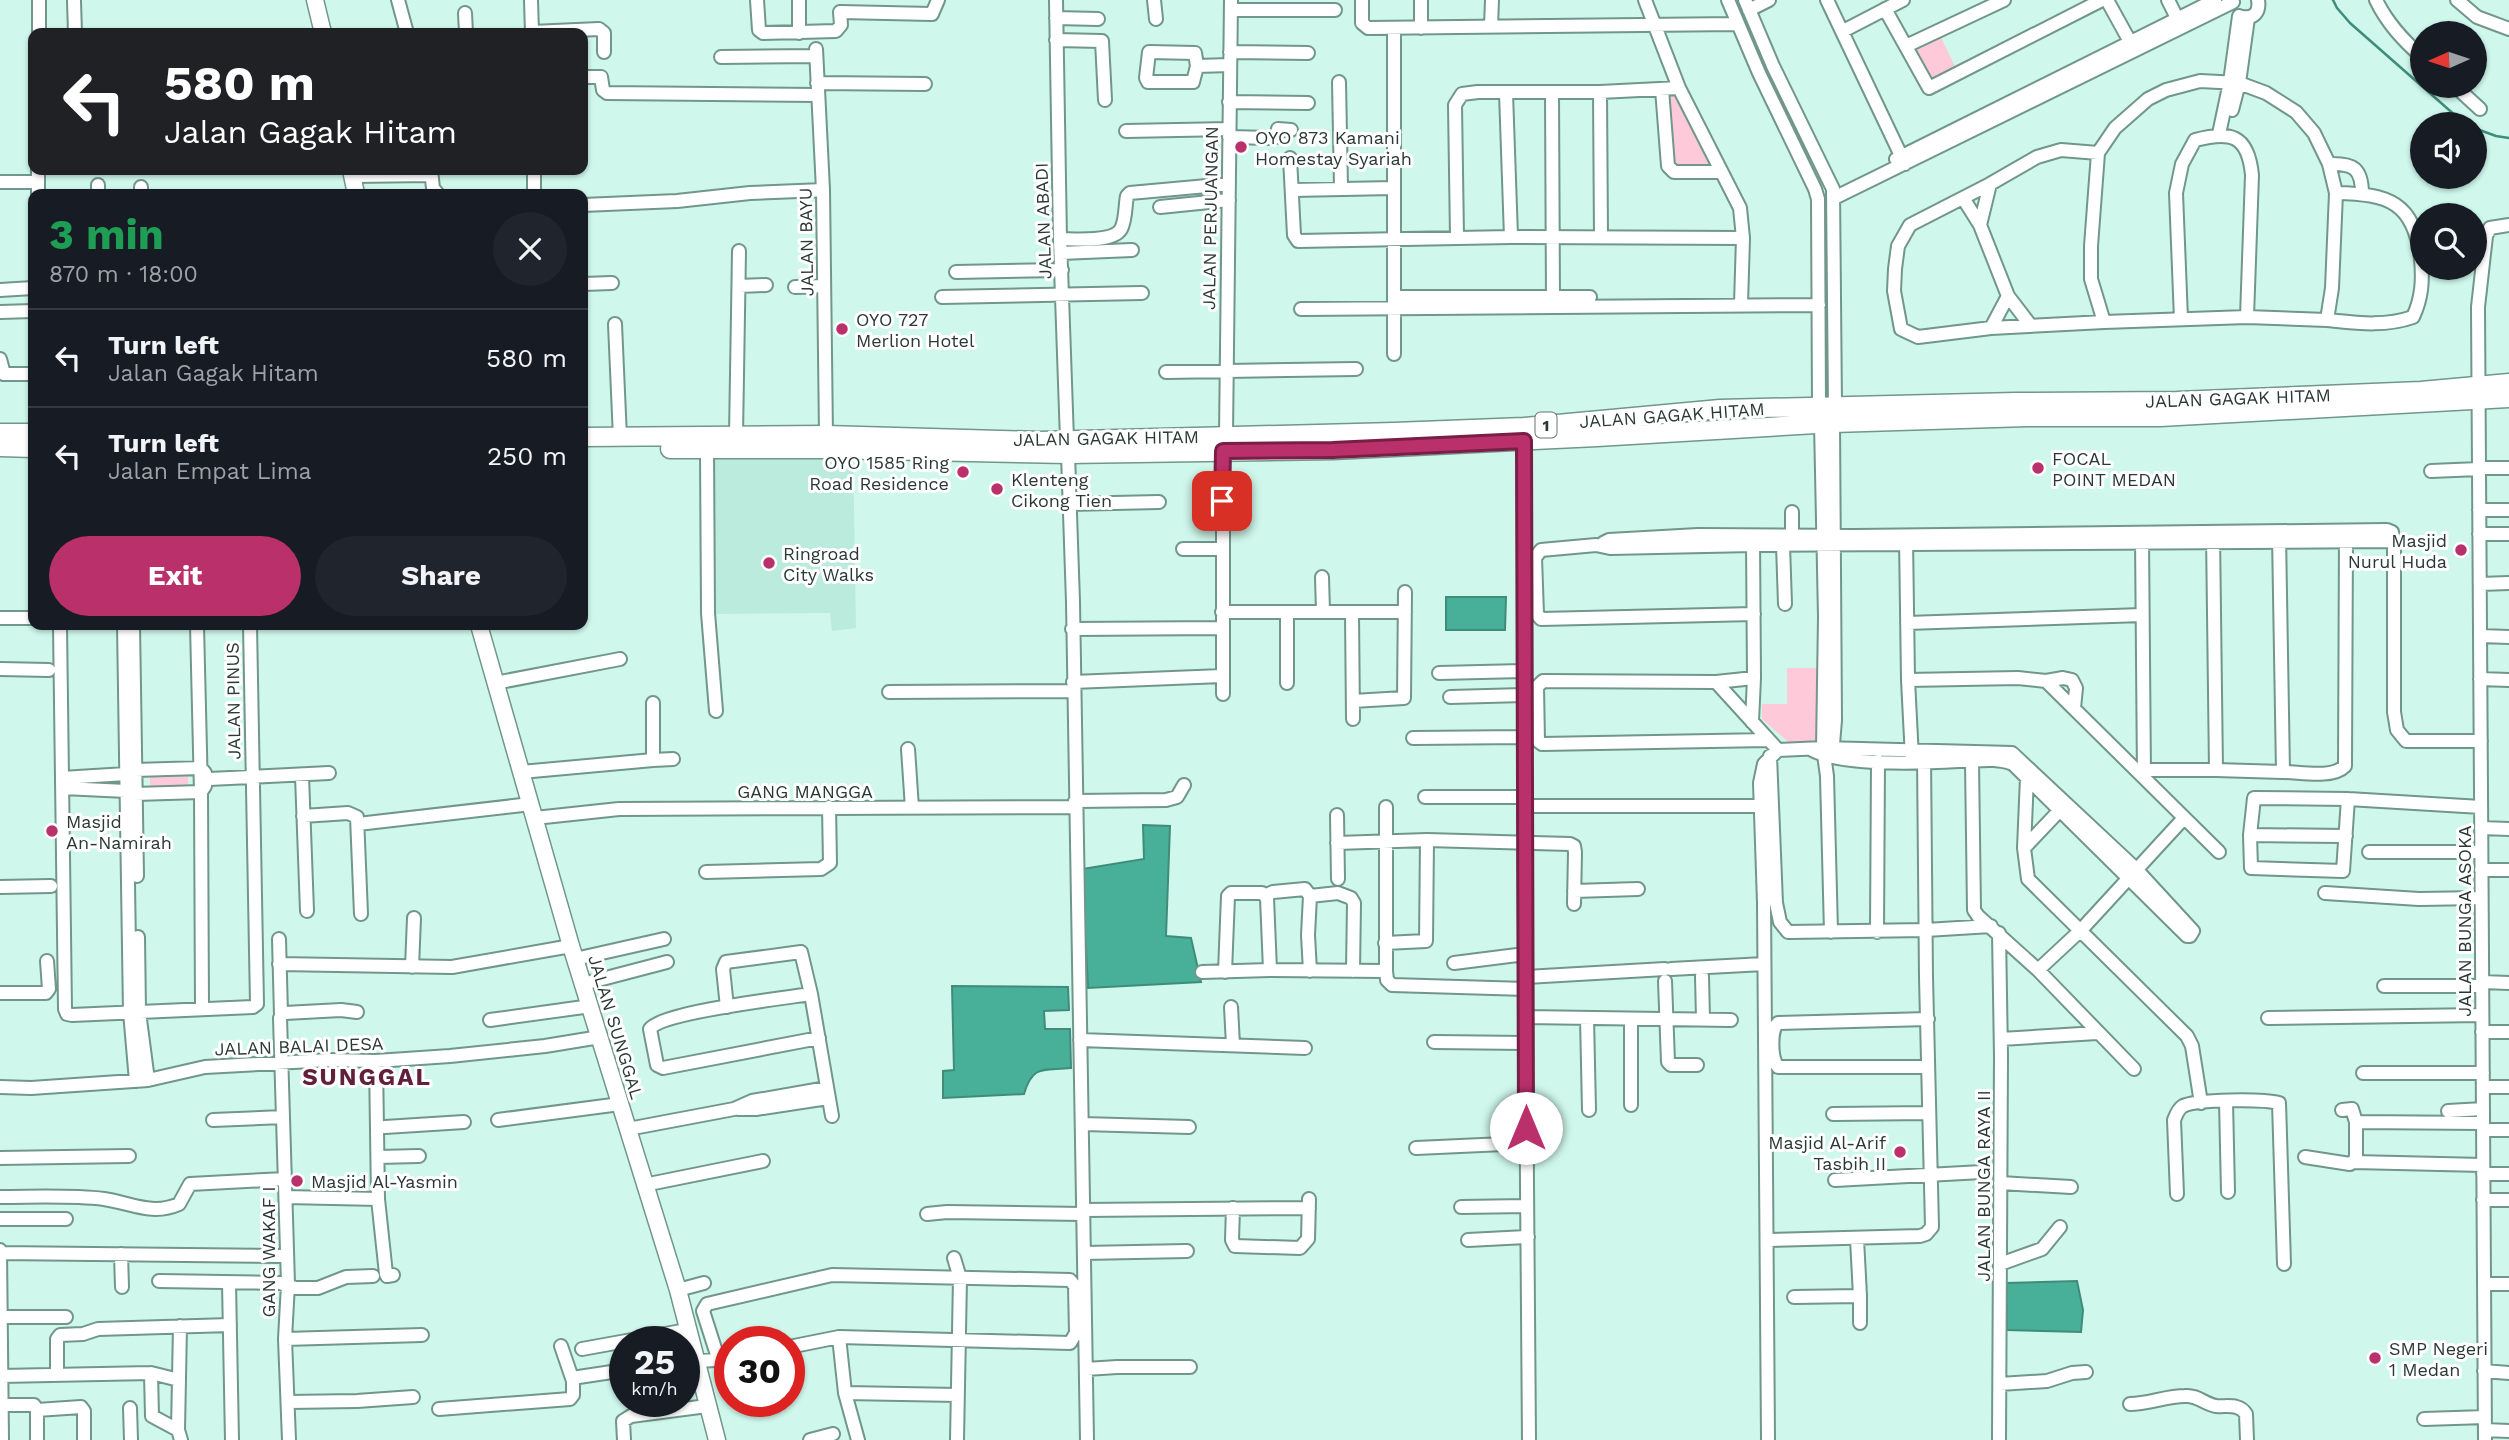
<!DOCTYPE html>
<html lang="en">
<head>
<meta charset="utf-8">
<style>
	:root { --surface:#171b24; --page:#20242c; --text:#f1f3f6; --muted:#9ea1a6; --line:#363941; --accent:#ba306b }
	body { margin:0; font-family:"Work Sans",sans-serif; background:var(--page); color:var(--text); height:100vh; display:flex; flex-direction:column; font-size:26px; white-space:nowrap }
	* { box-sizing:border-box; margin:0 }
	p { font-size:23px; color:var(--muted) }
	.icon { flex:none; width:38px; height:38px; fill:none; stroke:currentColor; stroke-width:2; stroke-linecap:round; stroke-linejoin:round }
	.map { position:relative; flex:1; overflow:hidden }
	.drawer { position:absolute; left:28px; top:189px; width:560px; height:441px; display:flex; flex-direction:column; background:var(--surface); border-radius:14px; box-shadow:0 2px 5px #0004 }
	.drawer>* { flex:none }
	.banner { position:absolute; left:28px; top:28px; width:560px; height:147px; border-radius:14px; box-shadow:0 2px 5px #0004; background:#202124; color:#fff; overflow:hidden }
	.needle { width:46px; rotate:267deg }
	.controls { position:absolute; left:2410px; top:21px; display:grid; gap:14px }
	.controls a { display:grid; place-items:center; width:77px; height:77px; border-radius:50%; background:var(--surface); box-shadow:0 2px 5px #0004; font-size:35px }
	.speed { position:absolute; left:609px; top:1326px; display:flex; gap:14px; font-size:35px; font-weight:700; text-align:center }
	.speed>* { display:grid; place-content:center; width:91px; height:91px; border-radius:50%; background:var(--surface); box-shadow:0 2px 5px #0004; line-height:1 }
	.speed small { font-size:18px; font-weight:400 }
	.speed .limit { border:10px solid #d22; background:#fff; color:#111 }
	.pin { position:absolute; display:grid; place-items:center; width:60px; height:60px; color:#fff; margin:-30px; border-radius:14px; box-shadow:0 4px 10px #0006 }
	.me { position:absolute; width:77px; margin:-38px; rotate:0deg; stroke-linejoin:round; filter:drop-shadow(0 0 5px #0008) }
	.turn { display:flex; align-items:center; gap:24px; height:147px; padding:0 21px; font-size:32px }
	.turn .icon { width:91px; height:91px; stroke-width:2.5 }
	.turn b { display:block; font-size:49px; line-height:60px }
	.round { display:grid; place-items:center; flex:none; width:74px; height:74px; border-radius:37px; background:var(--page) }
	.head { display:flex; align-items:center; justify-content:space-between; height:119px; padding:0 21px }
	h1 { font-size:42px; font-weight:700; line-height:52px; color:#1e9e55 }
	.primary-button { display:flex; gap:14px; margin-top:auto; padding:14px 21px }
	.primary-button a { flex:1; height:80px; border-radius:42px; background:var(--accent); color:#fff; font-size:28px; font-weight:700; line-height:80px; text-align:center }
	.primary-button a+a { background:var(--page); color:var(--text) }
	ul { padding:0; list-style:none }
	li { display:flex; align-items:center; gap:21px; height:98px; padding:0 21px; border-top:2px solid var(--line) }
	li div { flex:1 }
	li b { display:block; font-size:26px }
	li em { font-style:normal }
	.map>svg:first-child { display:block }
	.built { fill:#bbebdc }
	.green { fill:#fec9d8 }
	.water { fill:#48b098; stroke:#3f8c7a; stroke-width:2 }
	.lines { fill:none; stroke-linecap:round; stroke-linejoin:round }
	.stream { stroke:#3f8c7a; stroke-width:2.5 }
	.minor-casing { stroke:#71968b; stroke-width:16 }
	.major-casing { stroke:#71968b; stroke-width:19 }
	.highway-casing { stroke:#71968b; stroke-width:21 }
	.minor { stroke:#fff; stroke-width:12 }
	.major { stroke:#fff; stroke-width:16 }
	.highway { stroke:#fff; stroke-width:18 }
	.route-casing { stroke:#791f46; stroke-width:18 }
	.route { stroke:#ba306b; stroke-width:12 }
	.poi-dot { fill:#ba306b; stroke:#fff; stroke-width:2.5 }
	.labels { text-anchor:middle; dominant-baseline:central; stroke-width:6; stroke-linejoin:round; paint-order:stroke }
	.shield { fill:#fff; stroke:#6a7472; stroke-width:2 }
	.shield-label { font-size:16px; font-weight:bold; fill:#2a3935 }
	.poi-label { font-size:18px; fill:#2a3935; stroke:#fff; text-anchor:start }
	.street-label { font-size:18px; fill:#2a3935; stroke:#fff }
	.district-label { font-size:24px; font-weight:bold; letter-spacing:2px; fill:#62203a; stroke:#fff }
</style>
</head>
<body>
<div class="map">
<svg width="2509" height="1440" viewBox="0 0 2509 1440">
	<rect width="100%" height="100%" fill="#cff7eb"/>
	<path class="built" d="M853,452L856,628L832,631L830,613L713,614L709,453Z"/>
	<path class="green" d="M1938,31L1958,73L1930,87L1909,45Z
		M1680,92L1713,166L1675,171L1669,164L1667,94Z
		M1787,668H1822V740L1816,746H1793L1762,719V704H1787Z
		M188,769V791H150V770Z"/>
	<path class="water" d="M1446,597H1506L1505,630H1446Z
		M1143,825L1170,826L1166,936L1191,938L1201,982L1088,988L1082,869L1144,859Z
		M952,986L1068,987L1069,1010L1044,1011L1045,1029H1070L1071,1068C1043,1071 1033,1064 1024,1094L943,1098V1071L954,1070Z
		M2077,1281L2083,1310L2081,1332L2007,1330V1283Z"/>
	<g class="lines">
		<path class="stream" d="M2333,0L2337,8L2350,23L2465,124
			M2474,128L2496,136L2509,138"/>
		<g class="minor-casing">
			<path id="minor" d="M398,0L407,33
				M531,0L532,33
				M757,0L759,30L763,33L836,31L841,25L840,12L932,14L938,0
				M799,0V33
				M1056,0L1060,239L1067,440
				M1154,0L1156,19
				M1362,0V23L1368,28L1737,24
				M1645,0L1679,88L1740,208L1743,238L1741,304
				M1728,0L1759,73L1815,189L1818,199L1819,406
				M1745,0L1773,66L1833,189L1835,406
				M1827,0L1905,164
				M2107,0L2134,49
				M2168,0L2178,20
				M2376,0C2387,23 2403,40 2422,57
				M2457,0L2477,17L2509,29
				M74,1L75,33
				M1885,9L1929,88L2102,0
				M1231,10H1335
				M1749,10L1769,0
				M465,13L466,33
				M2242,17C2254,19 2260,12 2258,0
				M1056,18L1098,19
				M1491,26L1492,0
				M1394,28V354
				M1421,28V0
				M1843,31L1903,0
				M532,32L599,29L604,33V52
				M39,33V0
				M1056,40L1102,41L1105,100
				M1906,46L2004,0
				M816,49L823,190L826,435
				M1149,52L1195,53L1197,66L1193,82H1148L1146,78Z
				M1230,52L1308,53
				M721,57L816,56
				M1197,66L1230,65
				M583,77H601L603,90L607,93L818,95
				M2200,81L2239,83L2266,93L2296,112L2314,133L2329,164L2336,193L2332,288L2327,320L2247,317L2104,322L2091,279V246L2098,153L2115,128L2148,99L2166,90Z
				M1339,82L1341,188
				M817,83L925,84
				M2455,86L2480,109
				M1662,89L1668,166L1674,172H1721
				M1552,92L1553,302
				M1600,92L1601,237
				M1506,93L1511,237
				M1229,102L1308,103
				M2232,110L2239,83L2248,18
				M1126,131L1229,129
				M2219,134L2230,82L2239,16
				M1229,137L1271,138L1276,137L1278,129L1291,130
				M2098,153L2061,150L2037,157L1990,184L1910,225L1898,246L1895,269L1894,291L1901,329L1918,337L1991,328L2104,322
				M1290,158L1294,235L1298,241L1511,237L1743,238
				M1896,159L2215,0
				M2329,164C2353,163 2362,168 2362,194
				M38,170V194
				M431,170L433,188L438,194
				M534,170V194
				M352,176L431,175
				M0,182H38
				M141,187V194
				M1293,190L1393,188
				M98,194V185
				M1834,198L2233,2
				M1963,198L1980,225L2008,296L2031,326
				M583,205L677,201L750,193L823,190
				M1160,207L1229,200
				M1980,225L1990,184
				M1457,237L1455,105L1462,94L1478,92H1600L1679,88
				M1060,239C1075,239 1113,243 1121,229C1126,220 1125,206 1127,196L1130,193L1229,184
				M1061,253L1132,250
				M956,272L1062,270
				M583,284L612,283
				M739,286L766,285
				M795,287L824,286
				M0,290L33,288
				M942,297L1142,293
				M1394,297H1590
				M1301,309L1819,305
				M0,312L33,311
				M2181,319L2176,193L2182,164L2195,140C2230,131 2248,134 2252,175L2247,317
				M2327,320C2357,323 2384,327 2413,317C2422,298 2423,280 2421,259C2414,202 2389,194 2336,193
				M615,324L620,438
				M1991,328L2008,296
				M0,359L4,374H33
				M1166,372L1356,369
				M1821,423L1825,617L1823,748L1827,776L1831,932
				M1226,435L1231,0
				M736,436L739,251
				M1524,441V797L1529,1440
				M707,449L708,613L716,711
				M1223,451V694
				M1068,454L1073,602L1087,1440
				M2479,468H2509
				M2431,471L2479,469
				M1069,504L1159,502
				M2479,510H2509
				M1792,512V536
				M2479,534H2509
				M2142,537L2144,777
				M1906,538L1908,680L1912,758
				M1753,539L1754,678
				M1603,543L1609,540L1698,535L1855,536L2387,530L2392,532L2394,541V712L2397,730L2406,741H2481
				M1783,545L1785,604
				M1183,549H1222
				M1322,577L1323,612
				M2480,584L2509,583
				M1222,612H1405
				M1287,612V683
				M1352,613L1353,719
				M1754,614L1541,619L1537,614L1535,558L1541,550L1596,545L1610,548L1753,545L2394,541
				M0,618H33
				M1907,623L2142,615
				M60,625L65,1009L67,1014L72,1015L253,1007L257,1004L250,625
				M124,625L130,1012L136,1081
				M133,625L137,876
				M197,625L201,792L202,1008
				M1072,629L1222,628
				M2480,636L2509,637
				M0,669L49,670
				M1439,673L1523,671
				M2480,679L2509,680
				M1908,680L2018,678L2046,681L2219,852
				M2046,681L2063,678L2072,680L2076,688L2074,708
				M1073,682L1222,676
				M1716,682L1754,678L1752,722
				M495,683L620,659
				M889,692L1073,691
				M1450,697L1524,695
				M1353,701L1404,698L1405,592
				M1413,738L1524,737
				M1768,740L1542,744L1538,741L1537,687L1543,681L1716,682L1778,750
				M908,749L912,808
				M1770,756L1776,903L1780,922L1788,932L1926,930L1991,926
				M1832,756L1835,720L1833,423
				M653,760L673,759
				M1972,761L1974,910L1978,916L2038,970L2134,1069
				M2144,770H2216L2213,534
				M2216,770L2283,772L2279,535
				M521,772L653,760V703
				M2283,772C2300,772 2332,779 2345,766L2346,534
				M302,776L307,911
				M2027,777L2024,848L2028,879L2187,1036L2192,1046L2201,1103
				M62,778L126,774L135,770L201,768L205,773
				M209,779L329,773
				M63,788L126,791L135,794L201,792L205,786
				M1425,797H1524
				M2348,799L2343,871L2251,868L2250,835L2254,798L2348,799L2481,807
				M1075,801L1166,800L1177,797L1184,785
				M1524,806H1761
				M1337,815L1338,879
				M303,816L348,813L357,817L361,914
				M535,818L619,809L1075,807
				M358,824L531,804
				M2481,828L2509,829
				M2250,835L2346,836
				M1337,843L1427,840L1570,844L1574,846L1575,852L1574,904
				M2024,848L2060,810
				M2369,852H2481
				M2481,870H2509
				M706,872L821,869L830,863L829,807
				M0,887L51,886
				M1574,891L1638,889
				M2325,893L2419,899L2481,898
				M1266,895L1273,892L1305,889L1310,896
				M1310,896L1338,893L1351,898L1354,903L1353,971
				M1877,932L1878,761
				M1999,933L2001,1056L1999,1440
				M138,937L139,1012L148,1080
				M279,939L281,1015
				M1385,943L1426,941L1427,840
				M575,959L664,939
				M1454,963L1525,954
				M279,964L452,967L571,946
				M412,967L414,918
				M1671,969L1764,964
				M2038,970L2081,930L2184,818
				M1310,971L1308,935L1310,896
				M1386,971L1387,980L1392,985L1526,989
				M1202,972L1270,970
				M1225,972L1228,896L1231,893H1262L1267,898L1270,970L1386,971V807
				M1702,976L1703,1019
				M1526,977L1665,969
				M1665,981L1668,1062L1671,1065H1697
				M2482,982L2509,983
				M583,984L667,962
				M2384,986H2482
				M0,993H46L49,989L47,961
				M811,994C785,998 662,1012 650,1029L657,1065L663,1068L819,1038
				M727,1007L723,969L726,962L801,952L811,994L832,1116
				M1231,1007L1233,1045
				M1526,1017L1731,1020
				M1587,1018L1589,1110
				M2268,1018L2482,1015
				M1928,1019L1778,1023C1770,1030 1771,1059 1778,1067H1928
				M490,1020L591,1006
				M2482,1032H2509
				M2001,1039L2097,1033
				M1080,1040L1305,1048
				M1434,1042L1526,1043
				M376,1061L378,1199L386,1274L387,1276L393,1275
				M2363,1073H2483
				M0,1087L31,1088L148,1080L205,1067L329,1060L376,1061L450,1056L545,1046L600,1037
				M2483,1087H2509
				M2226,1101L2228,1192
				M1631,1105V1019
				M738,1109H756L828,1098
				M2342,1110L2352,1109L2356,1122
				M2448,1111L2483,1109
				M1833,1114L1929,1113
				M213,1120L283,1117
				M498,1120L620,1104
				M1083,1124L1189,1127
				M385,1127L464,1122
				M628,1129L734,1109L752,1101L827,1088
				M2483,1130H2509
				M1416,1148L1526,1143
				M378,1157L419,1156
				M2305,1157L2350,1164L2356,1159V1122L2483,1123
				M0,1158L129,1156
				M2354,1162L2483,1165
				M2483,1174H2509
				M1835,1180L1982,1172
				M2000,1183L2071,1187
				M644,1185L763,1161
				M2177,1194L2174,1120C2176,1115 2178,1109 2183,1106C2197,1099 2263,1099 2279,1103L2284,1264
				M0,1197C34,1197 70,1195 104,1199C131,1203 152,1216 179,1204L190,1184L285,1179
				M286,1197L378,1199
				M2483,1200H2509
				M1461,1207L1527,1206
				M1233,1208L1232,1240L1235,1246L1300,1248L1308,1239L1309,1199
				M1084,1210L1309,1208
				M927,1214L947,1212L1083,1214
				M0,1219H66
				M1468,1240L1528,1237
				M1767,1240L1920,1236L1926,1234L1932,1227L1926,977L1924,756
				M0,1250L2,1440
				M0,1253L286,1256
				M1084,1253L1187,1251
				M121,1254L122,1287
				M954,1258L960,1278L957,1440
				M2000,1264L2042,1249L2060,1227
				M159,1281L280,1283L295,1288H318L346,1277L373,1276
				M229,1283L232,1440
				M2484,1284H2509
				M678,1290L704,1283
				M1860,1296V1323
				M1794,1297L1860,1296L1857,1239
				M1,1317H66
				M180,1326L178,1430L181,1440
				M839,1337L845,1393L858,1440
				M285,1339L422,1335
				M582,1349L687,1330
				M719,1361L703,1311L707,1304L832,1275L1070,1280L1075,1286L1076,1333L1070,1343L839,1337L789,1347
				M684,1362L730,1359
				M1086,1369L1117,1367H1190
				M2484,1371L2509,1373
				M151,1373L152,1416L178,1430
				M57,1374V1339L60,1335L83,1334L98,1329L230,1325
				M1,1376L151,1373L179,1380
				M572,1378L625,1370
				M2000,1384L2047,1381L2072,1373L2086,1372
				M845,1393L958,1395
				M288,1402L357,1401L413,1397
				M2130,1404C2148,1404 2166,1396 2185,1396C2198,1395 2204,1404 2216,1406C2227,1407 2239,1403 2246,1414L2247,1440
				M1,1405H34L37,1410L81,1407L84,1411V1440
				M130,1408L131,1440
				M439,1409L570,1399L573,1395V1381L561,1346
				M37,1410V1440
				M2424,1419L2485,1417
				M2485,1430L2509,1431
				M289,1440L285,1339L288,1284L280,1018L282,1014L285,1013L341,1010L357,1012
				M624,1440L623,1421L631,1416L707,1406
				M810,1440L833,1434
				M1768,1440L1764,903L1760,783L1764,764L1778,750L1823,748L2012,753L2136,869L2193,931L2190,936H2187L2013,764C1996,757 1977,761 1959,761C1923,763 1842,766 1812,750
				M2485,1440L2478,307L2486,236L2490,228L2509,225"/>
		</g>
		<g class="major-casing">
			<path id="major" d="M315,0L323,33
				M351,170L356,194
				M479,625L571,946L678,1290L717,1440"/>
		</g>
		<g class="highway-casing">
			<path id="highway" d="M0,433H33
				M583,437L826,435L1040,441L1394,432L1524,427L1720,409L2016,402L2177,401L2421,391L2509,383
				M0,447L33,448
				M670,449H827L1068,454L1333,450L1597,437L1833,423L2027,417H2160L2509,398"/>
		</g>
		<use href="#minor" class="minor"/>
		<use href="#major" class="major"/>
		<use href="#highway" class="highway"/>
	</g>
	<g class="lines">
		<g class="route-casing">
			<path id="route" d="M1222,501L1223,451L1333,450L1524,441L1526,1128"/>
		</g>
		<use href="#route" class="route"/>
	</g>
	<g class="poi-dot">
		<circle cx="1241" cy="147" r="7"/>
		<circle cx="842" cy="329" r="7"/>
		<circle cx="2038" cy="468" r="7"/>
		<circle cx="963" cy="472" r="7"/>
		<circle cx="997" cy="489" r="7"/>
		<circle cx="2461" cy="550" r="7"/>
		<circle cx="769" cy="563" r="7"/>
		<circle cx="52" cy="831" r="7"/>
		<circle cx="1900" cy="1152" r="7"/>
		<circle cx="297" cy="1181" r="7"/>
		<circle cx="2375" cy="1358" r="7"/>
	</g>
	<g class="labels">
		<rect class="shield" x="1535.5" y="412.5" width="21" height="25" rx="5"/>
		<g class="shield-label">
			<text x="1546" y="425">1</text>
		</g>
		<g class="poi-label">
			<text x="1255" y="137">OYO 873 Kamani<tspan x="1255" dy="21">Homestay Syariah</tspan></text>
			<text x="856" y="319">OYO 727<tspan x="856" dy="21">Merlion Hotel</tspan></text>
			<text x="2052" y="458">FOCAL<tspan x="2052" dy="21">POINT MEDAN</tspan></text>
			<text x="949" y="462" text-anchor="end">OYO 1585 Ring<tspan x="949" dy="21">Road Residence</tspan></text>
			<text x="1011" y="479">Klenteng<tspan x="1011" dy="21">Cikong Tien</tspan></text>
			<text x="2447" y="540" text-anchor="end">Masjid<tspan x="2447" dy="21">Nurul Huda</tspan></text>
			<text x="783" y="553">Ringroad<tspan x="783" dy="21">City Walks</tspan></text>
			<text x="66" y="821">Masjid<tspan x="66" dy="21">An-Namirah</tspan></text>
			<text x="1886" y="1142" text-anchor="end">Masjid Al-Arif<tspan x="1886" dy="21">Tasbih II</tspan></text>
			<text x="311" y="1181">Masjid Al-Yasmin</text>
			<text x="2389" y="1348">SMP Negeri<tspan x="2389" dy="21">1 Medan</tspan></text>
		</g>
		<g class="street-label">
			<text transform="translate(1210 218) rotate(-89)">JALAN PERJUANGAN</text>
			<text transform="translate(1043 221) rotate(-92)">JALAN ABADI</text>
			<text transform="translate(806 242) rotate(-91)">JALAN BAYU</text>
			<text transform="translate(2238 398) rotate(-2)">JALAN GAGAK HITAM</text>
			<text transform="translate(1672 415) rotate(-4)">JALAN GAGAK HITAM</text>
			<text transform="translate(1106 438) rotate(-1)">JALAN GAGAK HITAM</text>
			<text transform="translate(233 701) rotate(-91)">JALAN PINUS</text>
			<text x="805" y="791">GANG MANGGA</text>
			<text transform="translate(2464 921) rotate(-90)">JALAN BUNGA ASOKA</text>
			<text transform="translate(616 1027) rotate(73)">JALAN SUNGGAL</text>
			<text transform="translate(299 1046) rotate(-2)">JALAN BALAI DESA</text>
			<text transform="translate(1983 1186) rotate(-90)">JALAN BUNGA RAYA II</text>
			<text transform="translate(268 1252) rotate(-90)">GANG WAKAF I</text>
		</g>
		<g class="district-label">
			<text x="367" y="1077">SUNGGAL</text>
		</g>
	</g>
</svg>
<div class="controls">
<a><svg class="needle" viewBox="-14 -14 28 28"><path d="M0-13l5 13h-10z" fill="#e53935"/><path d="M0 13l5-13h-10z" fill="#9ea1a6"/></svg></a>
<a><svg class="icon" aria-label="sound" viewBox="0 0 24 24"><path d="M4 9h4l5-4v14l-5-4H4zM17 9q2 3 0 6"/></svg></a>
<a><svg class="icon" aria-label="search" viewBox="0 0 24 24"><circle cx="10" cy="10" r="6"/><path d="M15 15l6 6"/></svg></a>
</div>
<div class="speed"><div>25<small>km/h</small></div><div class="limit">30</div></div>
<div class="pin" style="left:1222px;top:501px;background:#d93025"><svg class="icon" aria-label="arrive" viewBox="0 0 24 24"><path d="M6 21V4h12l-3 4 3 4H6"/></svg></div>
<svg class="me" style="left:1526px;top:1128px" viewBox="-20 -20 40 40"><circle r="19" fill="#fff"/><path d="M0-13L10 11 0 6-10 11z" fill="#ba306b"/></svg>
<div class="banner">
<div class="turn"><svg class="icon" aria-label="left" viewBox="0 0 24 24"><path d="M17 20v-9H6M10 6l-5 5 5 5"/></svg><div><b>580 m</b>Jalan Gagak Hitam</div></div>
</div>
<section class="drawer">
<div class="head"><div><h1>3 min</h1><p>870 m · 18:00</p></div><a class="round"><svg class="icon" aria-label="close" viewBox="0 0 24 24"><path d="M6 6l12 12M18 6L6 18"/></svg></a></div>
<ul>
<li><svg class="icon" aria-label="left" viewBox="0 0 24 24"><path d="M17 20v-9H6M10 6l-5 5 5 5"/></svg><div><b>Turn left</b><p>Jalan Gagak Hitam</p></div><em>580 m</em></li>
<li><svg class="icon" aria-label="left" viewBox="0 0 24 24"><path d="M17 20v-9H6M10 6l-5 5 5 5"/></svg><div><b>Turn left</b><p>Jalan Empat Lima</p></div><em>250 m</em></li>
</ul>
<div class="primary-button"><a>Exit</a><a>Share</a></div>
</section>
</div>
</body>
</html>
